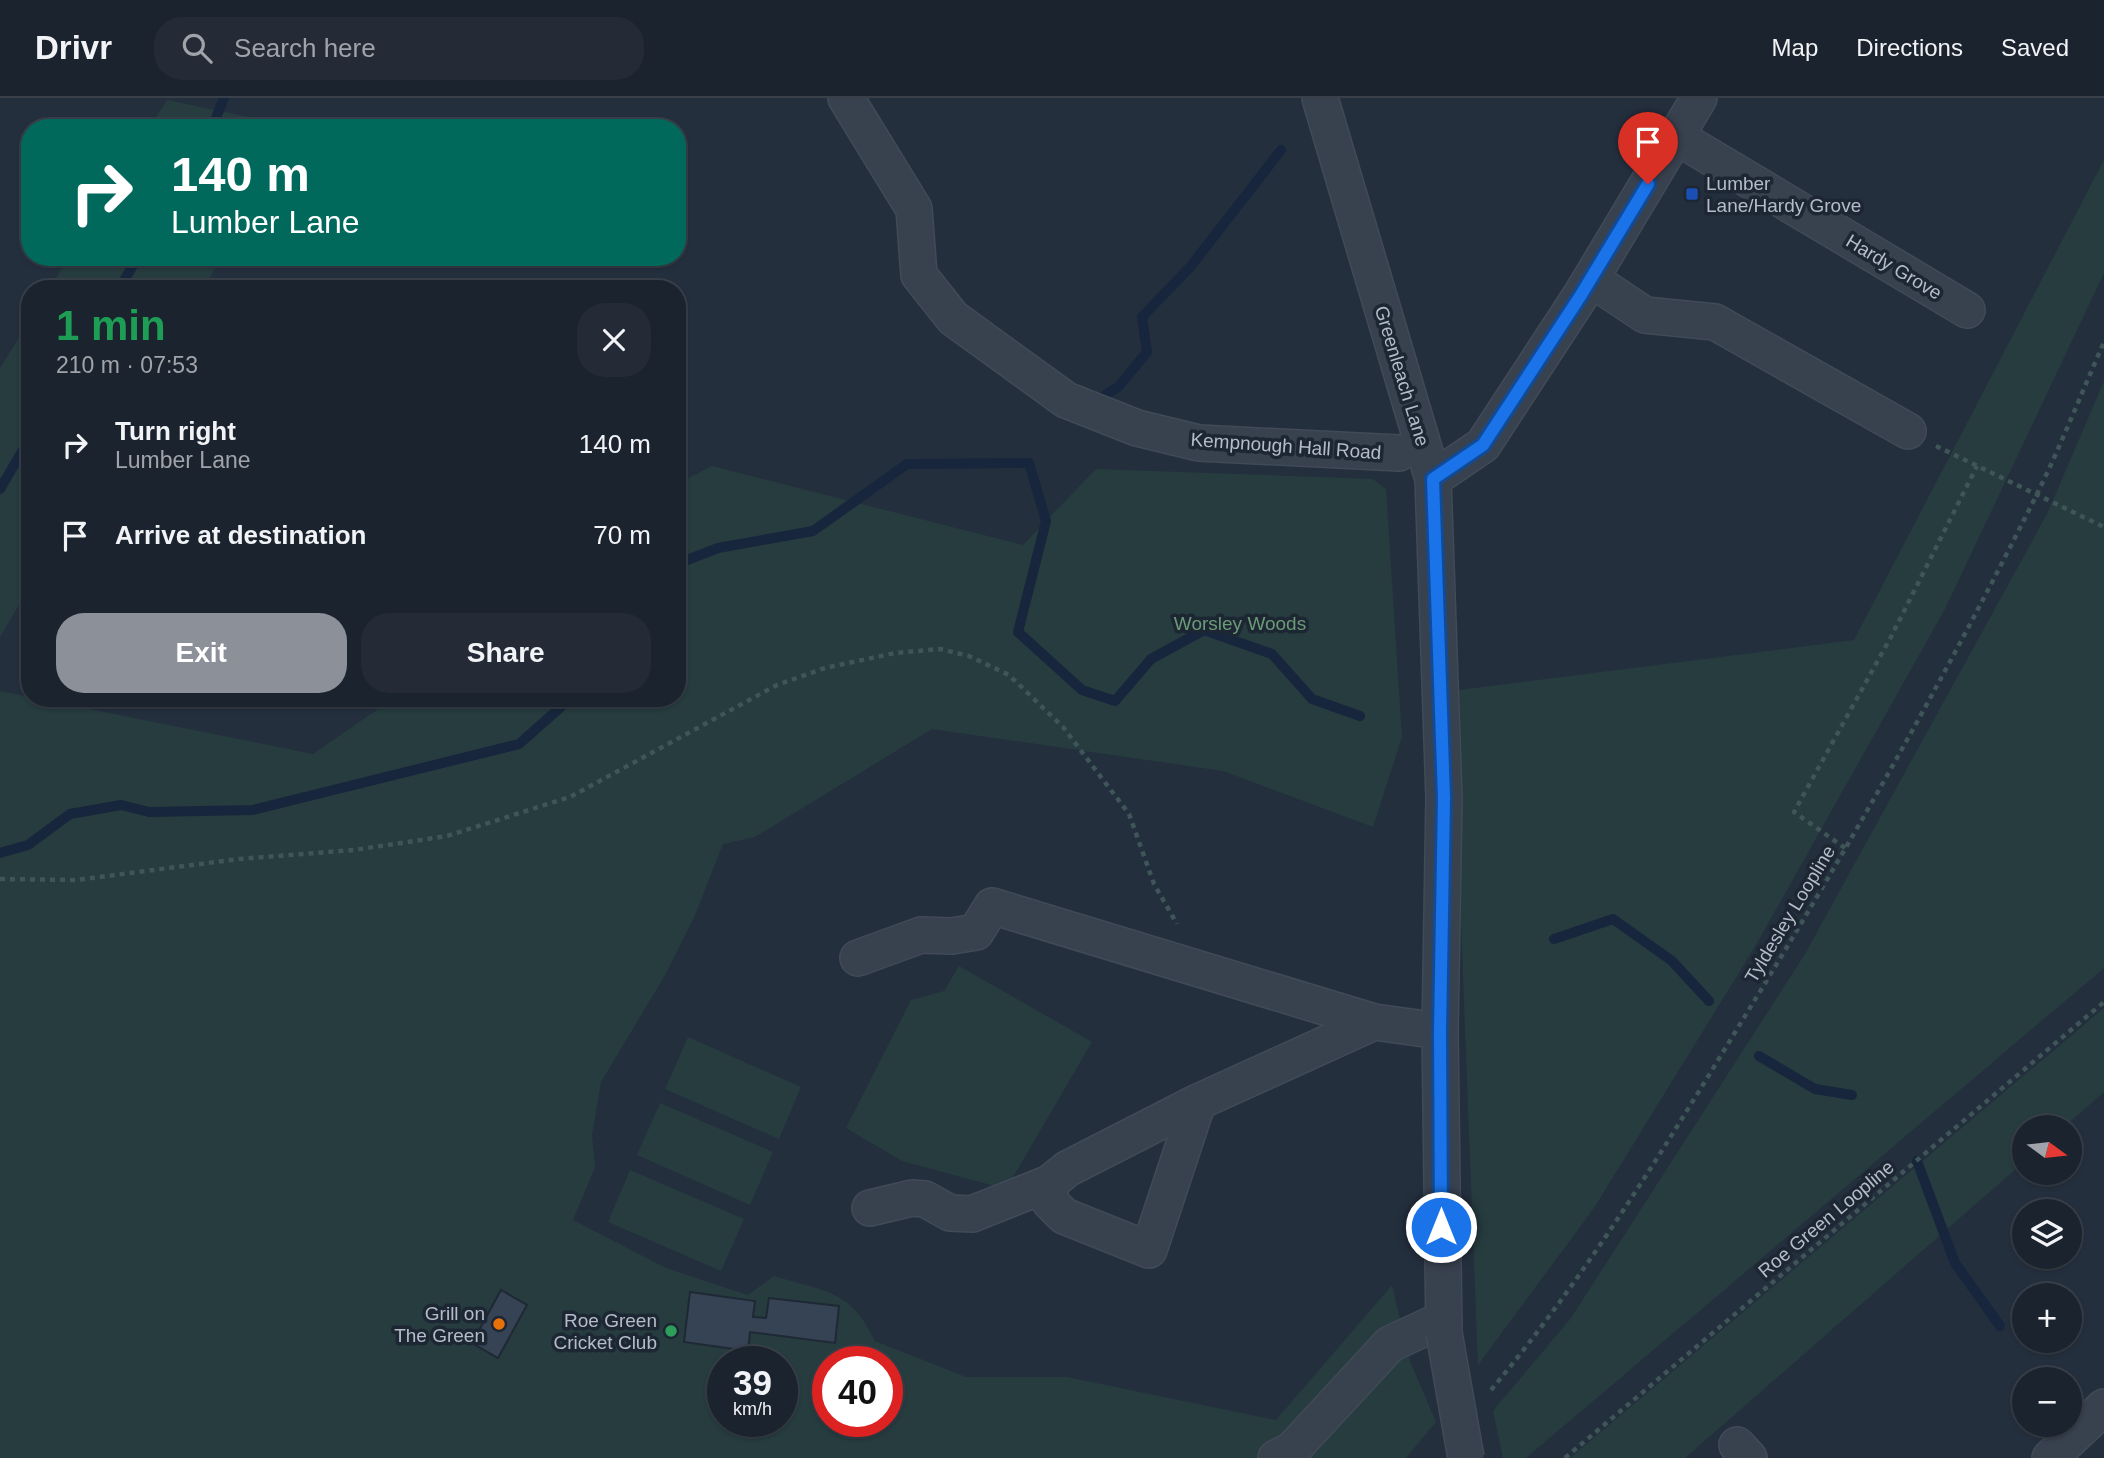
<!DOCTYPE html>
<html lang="en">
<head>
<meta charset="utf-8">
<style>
	:root { --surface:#1b232e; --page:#242b36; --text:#f1f3f6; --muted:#a0a4aa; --line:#39404a; --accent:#8c9099 }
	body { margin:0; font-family:Helvetica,sans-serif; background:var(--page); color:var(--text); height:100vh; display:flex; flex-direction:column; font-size:26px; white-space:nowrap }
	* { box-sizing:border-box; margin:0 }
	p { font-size:23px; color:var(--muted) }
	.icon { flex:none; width:38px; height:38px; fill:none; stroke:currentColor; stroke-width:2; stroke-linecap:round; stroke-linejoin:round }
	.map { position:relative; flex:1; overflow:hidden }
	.sheet { position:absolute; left:21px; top:182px; width:665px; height:427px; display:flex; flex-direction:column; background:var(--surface); border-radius:28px; box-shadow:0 2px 5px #0004,0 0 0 2px var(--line) }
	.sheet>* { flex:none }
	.top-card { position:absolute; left:21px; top:21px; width:665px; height:147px; border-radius:28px; box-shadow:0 2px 5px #0004,0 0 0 2px var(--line); background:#00695c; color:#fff; overflow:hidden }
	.needle { width:46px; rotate:105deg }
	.fabs { position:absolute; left:2012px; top:1017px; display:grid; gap:14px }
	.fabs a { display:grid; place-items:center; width:70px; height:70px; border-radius:50%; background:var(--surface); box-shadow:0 2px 5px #0004,0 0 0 2px var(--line); font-size:35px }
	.speed { position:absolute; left:707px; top:1248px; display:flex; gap:14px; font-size:35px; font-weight:700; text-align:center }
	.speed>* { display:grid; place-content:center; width:91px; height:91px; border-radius:50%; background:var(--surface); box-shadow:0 2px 5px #0004,0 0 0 2px var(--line); line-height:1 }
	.speed small { font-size:18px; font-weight:400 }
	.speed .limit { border:10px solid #d22; background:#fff; color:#111 }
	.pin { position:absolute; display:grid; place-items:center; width:60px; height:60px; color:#fff; margin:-72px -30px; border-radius:50% 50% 50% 0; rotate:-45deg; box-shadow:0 0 7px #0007 }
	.pin .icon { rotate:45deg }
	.me { position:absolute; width:77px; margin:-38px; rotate:0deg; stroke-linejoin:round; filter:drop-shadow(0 0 5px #0008) }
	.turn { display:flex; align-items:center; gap:24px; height:147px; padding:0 35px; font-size:32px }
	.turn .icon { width:91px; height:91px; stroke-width:2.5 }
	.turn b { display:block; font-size:49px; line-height:60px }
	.round { display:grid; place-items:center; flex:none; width:74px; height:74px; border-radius:28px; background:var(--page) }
	.headline { display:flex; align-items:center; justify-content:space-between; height:119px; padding:0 35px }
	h1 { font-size:42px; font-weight:800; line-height:52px; color:#1e9e55 }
	.action { display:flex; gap:14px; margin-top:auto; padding:14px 35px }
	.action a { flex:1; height:80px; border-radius:28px; background:var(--accent); color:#fff; font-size:28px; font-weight:800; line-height:80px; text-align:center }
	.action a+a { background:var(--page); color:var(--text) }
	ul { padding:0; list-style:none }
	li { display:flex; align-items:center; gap:21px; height:91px; padding:0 35px }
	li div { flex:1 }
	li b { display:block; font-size:26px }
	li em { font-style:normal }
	header { display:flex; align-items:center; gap:42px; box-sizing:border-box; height:98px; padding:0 35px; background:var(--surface); border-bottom:2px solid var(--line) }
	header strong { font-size:33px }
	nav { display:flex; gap:38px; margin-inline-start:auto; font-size:24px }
	.search { width:490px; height:63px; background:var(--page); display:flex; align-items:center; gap:18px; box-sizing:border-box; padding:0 24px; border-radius:28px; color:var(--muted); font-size:26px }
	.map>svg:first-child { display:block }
	.green { fill:#263c3f; fill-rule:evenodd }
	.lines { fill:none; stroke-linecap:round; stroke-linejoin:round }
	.stream { stroke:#17263c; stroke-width:10 }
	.building { fill:#364354; stroke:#1f2835; stroke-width:2 }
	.minor-casing { stroke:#414a57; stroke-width:38 }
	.path { stroke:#3f5557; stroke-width:4.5; stroke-dasharray:5 5; stroke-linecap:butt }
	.minor { stroke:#38414e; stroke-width:35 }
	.minor-bridge-casing { stroke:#414a57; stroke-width:38; stroke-linecap:butt }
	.minor-bridge { stroke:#38414e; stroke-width:35 }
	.route-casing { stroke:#114b97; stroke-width:18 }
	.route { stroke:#1a73e8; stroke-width:12 }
	.transit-dot { fill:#1a4fb4; stroke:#1d2633; stroke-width:2.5 }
	.food-dot { fill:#e8710a; stroke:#1d2633; stroke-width:2.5 }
	.leisure-dot { fill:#2e9e5b; stroke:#1d2633; stroke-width:2.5 }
	.labels { text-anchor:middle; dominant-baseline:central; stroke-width:7; stroke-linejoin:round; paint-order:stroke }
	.poi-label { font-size:19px; fill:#b4bcc9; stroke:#1d2633; text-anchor:end }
	.street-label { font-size:19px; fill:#b4bcc9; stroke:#1d2633 }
	.park-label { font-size:19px; fill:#6b9a76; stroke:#1d2633 }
</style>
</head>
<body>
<header>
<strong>Drivr</strong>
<div class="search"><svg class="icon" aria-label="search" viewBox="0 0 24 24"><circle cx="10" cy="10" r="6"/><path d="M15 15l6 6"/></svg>Search here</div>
<nav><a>Map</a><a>Directions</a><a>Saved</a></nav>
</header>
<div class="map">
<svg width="2104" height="1360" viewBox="0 0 2104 1360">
	<rect width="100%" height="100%" fill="#242f3e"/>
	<path class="green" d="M167,2L297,29L149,30Z
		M2104,62V175L1945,511L1756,847L1594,1110L1478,1267L1452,593L1854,542Z
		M69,159H222L203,191H49Z
		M30,222V488L0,539V270Z
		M2104,283V870L1526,1360H1503L1493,1313L1571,1220L1805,856L2047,416Z
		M712,368L1023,447L1096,371L1373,381L1386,391L1402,639L1373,729L1223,673L932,631L755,739L723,746L695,817L664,879L601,984L592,1037L595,1069L573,1122L666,1170L748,1197L774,1178C826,1194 850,1191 875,1243L966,1279H1067L1276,1322L1392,1187L1410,1263L1436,1324L1406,1360H0V593L313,656L394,600H677V386ZM723,1264H782V1323H723ZM828,1264H887V1323H828Z
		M959,868L1092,944L1006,1091L902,1063L846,1030L911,902L944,893Z
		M2104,910V994L2064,1029H2025V1063L1685,1360H1570Z
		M688,939L801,989L779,1041L665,991Z
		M660,1005L773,1054L750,1107L637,1057Z
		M630,1072L744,1121L721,1173L608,1124Z"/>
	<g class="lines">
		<path class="stream" d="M212,30L224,0
			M119,191L138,159
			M1095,304L1118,289L1147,254L1142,219L1191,168L1281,52
			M0,391L30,340
			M677,466L718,450L813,433L907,366L1029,365L1046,423L1018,534L1082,592L1115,603L1151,561L1204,532L1272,556L1312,601L1360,618
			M0,755L28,747L70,716L121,707L149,714L253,712L519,646L571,600
			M1554,841L1613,821L1672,863L1709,903
			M1759,958L1815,991L1852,997
			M1917,1063L1955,1165L2000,1228"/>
	</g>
	<path class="building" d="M501,1192L527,1207L498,1260L472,1245Z
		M690,1194L755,1203L753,1219L766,1220L769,1200L839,1208L835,1245L750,1234L748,1253L684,1244Z"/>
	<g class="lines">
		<g class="minor-casing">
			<path id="minor" d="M846,0L914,111L919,177L953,220L1066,302L1137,330L1199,345L1399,355
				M1320,0L1433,381L1444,700L1440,933L1444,1235
				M1677,39L1967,212
				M1591,181L1645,217L1715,224L1908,333
				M1433,381L1483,347L1581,197L1699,0
				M858,860L921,837L952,838L976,834L992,808L1374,924L1440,933
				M1198,1004L1067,1071L1050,1085V1104L1064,1118L1149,1152L1198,1004L1374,924
				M870,1110L912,1100L925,1101L950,1115L972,1116L1050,1085
				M1737,1347L1749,1360
				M1276,1360L1292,1352L1390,1246L1444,1221
				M2050,1360L2104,1309"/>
		</g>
		<path class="path" d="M1936,348L2104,429
			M1845,750L1794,714L1892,537L1977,368
			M0,781L76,782L239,761L354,752L447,738L570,699L777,587L825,570L895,555L940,551L969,558L1009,577L1063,629L1129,716L1154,786L1177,826
			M1491,1292C1588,1176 1667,1046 1745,918C1849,749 1946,578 2035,400C2060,350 2081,296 2104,244
			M1565,1360L2104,904"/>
		<use href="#minor" class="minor"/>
		<g class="minor-bridge-casing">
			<path id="minor-bridge" d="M1444,1235L1466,1360"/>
		</g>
		<use href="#minor-bridge" class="minor-bridge"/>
	</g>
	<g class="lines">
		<g class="route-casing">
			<path id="route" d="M1441,1129L1440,933L1444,700L1433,381L1483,347L1581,197L1648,86"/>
		</g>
		<use href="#route" class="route"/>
	</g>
	<rect class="transit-dot" x="1685" y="89" width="14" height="14" rx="3.5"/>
	<circle class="food-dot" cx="499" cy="1226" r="7"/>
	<circle class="leisure-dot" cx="671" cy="1233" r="7"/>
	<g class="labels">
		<g class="poi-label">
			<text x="1706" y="85" text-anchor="start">Lumber<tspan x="1706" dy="22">Lane/Hardy Grove</tspan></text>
			<text x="485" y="1215">Grill on<tspan x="485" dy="22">The Green</tspan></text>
			<text x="657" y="1222">Roe Green<tspan x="657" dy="22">Cricket Club</tspan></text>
		</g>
		<g class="street-label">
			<text transform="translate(1894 169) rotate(31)">Hardy Grove</text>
			<text transform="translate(1402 278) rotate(73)">Greenleach Lane</text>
			<text transform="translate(1286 348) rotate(4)">Kempnough Hall Road</text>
			<text transform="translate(1790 816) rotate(-59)">Tyldesley Loopline</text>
			<text transform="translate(1826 1121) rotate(-40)">Roe Green Loopline</text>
		</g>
		<g class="park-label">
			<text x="1240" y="525">Worsley Woods</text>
		</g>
	</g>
</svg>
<div class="fabs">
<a><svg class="needle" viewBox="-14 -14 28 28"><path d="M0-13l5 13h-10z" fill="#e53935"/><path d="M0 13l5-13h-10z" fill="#a0a4aa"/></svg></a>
<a><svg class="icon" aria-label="layers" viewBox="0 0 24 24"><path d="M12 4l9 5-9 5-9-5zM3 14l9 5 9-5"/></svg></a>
<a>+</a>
<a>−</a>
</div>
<div class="speed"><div>39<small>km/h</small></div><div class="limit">40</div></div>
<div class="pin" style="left:1648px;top:86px;background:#d93025"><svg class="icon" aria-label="arrive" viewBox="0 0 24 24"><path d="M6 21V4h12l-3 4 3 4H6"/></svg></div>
<svg class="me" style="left:1441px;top:1129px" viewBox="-20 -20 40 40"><circle r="17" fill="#1a73e8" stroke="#fff" stroke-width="3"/><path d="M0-11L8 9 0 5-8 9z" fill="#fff"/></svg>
<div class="top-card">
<div class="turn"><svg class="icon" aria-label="right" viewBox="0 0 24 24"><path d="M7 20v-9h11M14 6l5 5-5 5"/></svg><div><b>140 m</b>Lumber Lane</div></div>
</div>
<section class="sheet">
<div class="headline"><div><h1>1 min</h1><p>210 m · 07:53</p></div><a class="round"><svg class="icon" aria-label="close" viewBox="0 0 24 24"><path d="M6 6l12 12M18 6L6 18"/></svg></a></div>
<ul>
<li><svg class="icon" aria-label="right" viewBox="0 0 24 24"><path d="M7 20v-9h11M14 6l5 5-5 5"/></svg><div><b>Turn right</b><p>Lumber Lane</p></div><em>140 m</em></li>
<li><svg class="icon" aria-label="arrive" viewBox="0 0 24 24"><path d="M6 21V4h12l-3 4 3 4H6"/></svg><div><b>Arrive at destination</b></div><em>70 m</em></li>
</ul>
<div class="action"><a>Exit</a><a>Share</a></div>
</section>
</div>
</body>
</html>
